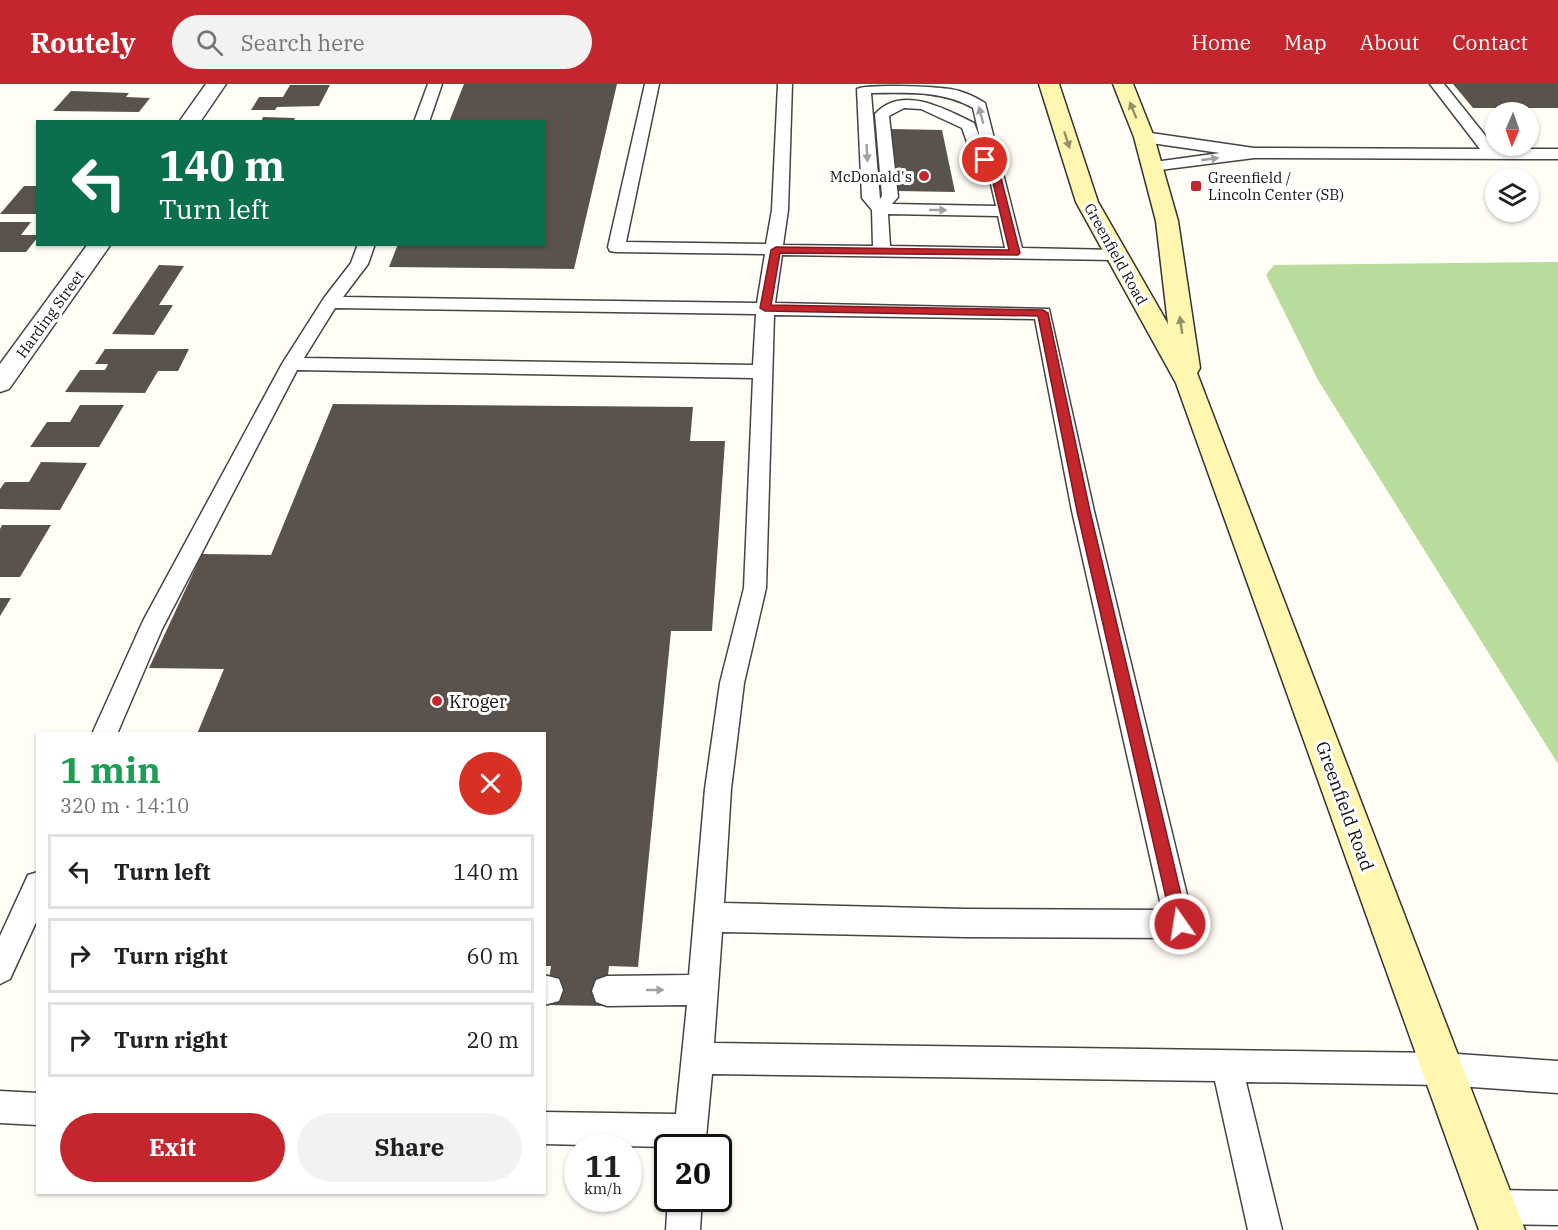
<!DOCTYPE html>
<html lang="en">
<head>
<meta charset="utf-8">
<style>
	:root { --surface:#fff; --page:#f2f2f2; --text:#202124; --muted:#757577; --line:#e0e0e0; --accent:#c4262e }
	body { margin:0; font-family:"IBM Plex Serif",serif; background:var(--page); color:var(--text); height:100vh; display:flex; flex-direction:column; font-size:22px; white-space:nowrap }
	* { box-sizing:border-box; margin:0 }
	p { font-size:20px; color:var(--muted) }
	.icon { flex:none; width:33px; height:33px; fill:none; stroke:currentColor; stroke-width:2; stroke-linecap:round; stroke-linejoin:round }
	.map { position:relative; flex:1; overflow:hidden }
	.panel { position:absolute; left:36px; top:648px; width:510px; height:462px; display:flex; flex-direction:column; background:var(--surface); border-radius:0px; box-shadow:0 2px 4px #0004 }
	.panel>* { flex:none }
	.hud { position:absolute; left:36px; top:36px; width:510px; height:126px; border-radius:0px; box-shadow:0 2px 4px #0004; background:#0b6e4f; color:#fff; overflow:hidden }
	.needle { width:39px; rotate:182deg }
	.buttons { position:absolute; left:1485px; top:18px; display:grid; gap:12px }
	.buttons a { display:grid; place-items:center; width:54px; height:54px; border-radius:50%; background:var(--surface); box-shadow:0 2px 4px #0004; font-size:30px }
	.speed { position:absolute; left:564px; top:1050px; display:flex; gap:12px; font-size:30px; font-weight:700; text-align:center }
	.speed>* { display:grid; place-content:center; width:78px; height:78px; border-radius:50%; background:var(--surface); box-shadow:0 2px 4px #0004; line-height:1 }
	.speed small { font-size:15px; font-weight:400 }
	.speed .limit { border:3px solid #111; border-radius:9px; background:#fff; color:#111 }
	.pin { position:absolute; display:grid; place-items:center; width:51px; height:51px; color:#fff; margin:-26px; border:3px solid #fff; border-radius:50%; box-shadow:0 2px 6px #0007 }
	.me { position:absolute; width:66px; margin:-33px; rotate:347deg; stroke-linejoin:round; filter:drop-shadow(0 0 4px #0008) }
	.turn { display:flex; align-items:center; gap:21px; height:126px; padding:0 24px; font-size:27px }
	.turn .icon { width:78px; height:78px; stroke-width:2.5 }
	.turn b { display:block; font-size:42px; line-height:51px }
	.round { display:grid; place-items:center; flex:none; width:63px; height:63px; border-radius:32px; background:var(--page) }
	.headline { display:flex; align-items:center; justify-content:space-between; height:102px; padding:0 24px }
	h1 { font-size:36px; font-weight:700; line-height:45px; color:#1e9e55 }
	.primary-button { display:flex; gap:12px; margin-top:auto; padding:12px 24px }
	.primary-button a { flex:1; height:69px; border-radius:36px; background:var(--accent); color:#fff; font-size:24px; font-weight:700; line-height:69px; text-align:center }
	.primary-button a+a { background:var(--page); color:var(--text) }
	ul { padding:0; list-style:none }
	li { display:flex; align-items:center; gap:18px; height:75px; margin:0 12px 9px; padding:0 12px; border:3px solid var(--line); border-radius:0px }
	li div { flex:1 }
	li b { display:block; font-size:22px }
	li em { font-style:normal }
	header { display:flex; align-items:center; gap:36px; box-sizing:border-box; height:84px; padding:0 30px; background:var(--accent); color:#fff }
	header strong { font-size:28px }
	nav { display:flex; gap:33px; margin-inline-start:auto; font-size:21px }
	.search { width:420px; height:54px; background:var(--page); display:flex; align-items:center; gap:15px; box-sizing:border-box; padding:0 21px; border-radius:33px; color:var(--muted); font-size:22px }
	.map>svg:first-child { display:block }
	.forest { fill:#b9dc9c }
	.building { fill:#5a524d }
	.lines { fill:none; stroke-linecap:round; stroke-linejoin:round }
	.lane-casing { stroke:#444; stroke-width:3 }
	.street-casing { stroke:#444; stroke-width:3 }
	.secondary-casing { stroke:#333; stroke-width:3 }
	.lane { fill:#fff; fill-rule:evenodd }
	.street { fill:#fff; fill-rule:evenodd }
	.secondary { fill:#fff6b0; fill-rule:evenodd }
	.oneway { fill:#948f68 }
	.oneway2 { fill:#a0a0a0 }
	.route { fill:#c4262e; stroke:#7f191e; stroke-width:1.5 }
	.poi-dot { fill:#c4262e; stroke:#fff; stroke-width:2 }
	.labels { text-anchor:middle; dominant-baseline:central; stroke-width:6; stroke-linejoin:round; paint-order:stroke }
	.far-poi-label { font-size:15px; fill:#111; stroke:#fff; text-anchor:end }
	.far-street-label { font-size:15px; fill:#111; stroke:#fff }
	.poi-label { font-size:18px; fill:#111; stroke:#fff; text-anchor:start }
	.street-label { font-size:18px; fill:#111; stroke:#fff }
</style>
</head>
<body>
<header>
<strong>Routely</strong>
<div class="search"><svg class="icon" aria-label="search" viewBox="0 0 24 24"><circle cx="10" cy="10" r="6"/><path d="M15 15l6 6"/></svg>Search here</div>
<nav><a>Home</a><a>Map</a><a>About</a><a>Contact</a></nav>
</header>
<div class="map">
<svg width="1558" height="1146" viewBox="0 0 1558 1146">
	<rect width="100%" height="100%" fill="#fffdf5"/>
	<path class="forest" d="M1558,178V680L1318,296L1266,191L1274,181Z"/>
	<path class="building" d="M464,0H617L574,185L389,183L398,160H544V38H449Z
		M1453,0H1558V24H1473Z
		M290,1H330L319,22L277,23L275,26H251L259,13H283Z
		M71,7L129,9L126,13L150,14L139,28L53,27Z
		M263,33L295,34L293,38H261Z
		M891,45L942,46L955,108L898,107Z
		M24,102H38V130H0Z
		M0,138H31L21,151H38V153L26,168H0Z
		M159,181L184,182L159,221H173L154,251L112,250Z
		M105,265H189L178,287H158L145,309L65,308L80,286H105L108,280H95Z
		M333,320L693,323L690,357H725L712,547H671L638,883L609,882L605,922L545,921L551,882H544V650H197L224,585L149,584L202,470L271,471Z
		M80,321H124L99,363H30L47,338H70Z
		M41,378L87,379L60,426L0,425V405L5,398H29Z
		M2,441H51L20,493H0V445Z
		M0,514H11L0,532Z"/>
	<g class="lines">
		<g class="lane-casing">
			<path id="lane" d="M428,0H442L429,38H414Z
				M645,0H659L626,158L766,160L772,126L778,0H792L788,126L783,161L873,162L872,126L862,114L857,5C867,0 943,2 959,7C969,10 977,14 985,19L1022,164L1116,166L1122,167L1125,171L1122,175L1116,176L782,171L775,219L1049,225L1094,427L1194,840L1190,850L1180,854L965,853L722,848L714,959L1443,969L1558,977V1009L1443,1001L1246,998L1282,1146H1248L1215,997L712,990L705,1064L544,1060V1028L676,1030L687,921L607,922L596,918L592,907L596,896L607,892L689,891L705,705L720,599L744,504L753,294L297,286L162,545L117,650H92L143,537L282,280L324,214L351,179L358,160H375L368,180L343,213L757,219L765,170L616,168L610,167L608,163ZM871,9C906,9 942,6 973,24L980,54L974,39C946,25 901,0 875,30L882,112L880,115ZM904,24L921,25L962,44L972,72L977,74L984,70L996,122L892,120L898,113L889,32ZM888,130L998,132L1005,164L890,162ZM335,224L756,230L753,281L304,274ZM774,231L1035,235L1072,427L1162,826L965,825L724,819L731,705L744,599L766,504Z
				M1430,0H1444L1496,65H1558V75L1254,74L1152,87L1144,82L1147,79L1220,69L1144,58L1136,53L1144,48L1254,64L1480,65Z
				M38,788V834L10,895L0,900V852L28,791Z
				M544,891L559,895L563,906L559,917L544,921Z
				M0,1007L38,1009V1041L0,1039Z
				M1494,1106L1558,1107V1141L1494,1140L1482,1135L1477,1123L1482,1111Z
				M668,1114H702L700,1146H666Z"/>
		</g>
		<g class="street-casing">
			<path id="street" d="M206,0H226L200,38H179Z
				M88,160H111L9,305L0,308V280Z"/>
		</g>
		<g class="secondary-casing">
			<path id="secondary" d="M1039,0H1059L1098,118L1168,240L1156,137L1134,53L1113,0H1133L1154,53L1178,137L1200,284L1197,289L1525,1146H1479L1176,299L1076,118Z"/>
		</g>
		<use href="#lane" class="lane"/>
		<use href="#street" class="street"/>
		<use href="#secondary" class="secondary"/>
	</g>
	<defs><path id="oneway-solid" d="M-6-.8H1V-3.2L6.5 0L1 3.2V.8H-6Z" transform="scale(1.5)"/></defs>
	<g class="oneway">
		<use href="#oneway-solid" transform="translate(1133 26) rotate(-112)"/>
		<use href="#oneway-solid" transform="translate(1067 56) rotate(72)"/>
		<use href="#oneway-solid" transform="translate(1181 241) rotate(-98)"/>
	</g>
	<g class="oneway2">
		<use href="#oneway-solid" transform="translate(981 31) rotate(-105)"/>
		<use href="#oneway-solid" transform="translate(867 69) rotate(87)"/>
		<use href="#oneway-solid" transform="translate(1210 75) rotate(-8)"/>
		<use href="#oneway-solid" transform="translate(938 126) rotate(1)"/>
		<use href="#oneway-solid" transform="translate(655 906)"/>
	</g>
	<path class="route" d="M985,74L999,86L1020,169L1018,171L780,169L771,221L1043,226L1048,229L1090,427L1188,840L1186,846L1180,849L1174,846L1172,840L1077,427L1038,232L765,227L760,224L771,166L776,163L1009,166L990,86L981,76Z"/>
	<g class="poi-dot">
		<circle cx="924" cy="92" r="6"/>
		<rect x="1190" y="96" width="12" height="12" rx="3"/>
		<circle cx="437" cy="617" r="6"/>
	</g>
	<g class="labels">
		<g class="far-poi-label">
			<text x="912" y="92">McDonald's</text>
			<text x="1208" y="93" text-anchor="start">Greenfield /<tspan x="1208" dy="17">Lincoln Center (SB)</tspan></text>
		</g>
		<g class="far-street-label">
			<text transform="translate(1116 170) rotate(61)">Greenfield Road</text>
			<text transform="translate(50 230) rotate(-54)">Harding Street</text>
		</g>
		<g class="poi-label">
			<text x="449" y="617">Kroger</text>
		</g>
		<g class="street-label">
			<text transform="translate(1345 722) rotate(70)">Greenfield Road</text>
		</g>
	</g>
</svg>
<div class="buttons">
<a><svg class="needle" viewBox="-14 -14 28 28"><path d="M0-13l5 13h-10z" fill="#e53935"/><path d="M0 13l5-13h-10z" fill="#757577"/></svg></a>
<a><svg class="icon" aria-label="layers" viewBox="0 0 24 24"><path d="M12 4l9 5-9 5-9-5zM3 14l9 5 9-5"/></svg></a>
</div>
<div class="speed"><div>11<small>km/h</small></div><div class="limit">20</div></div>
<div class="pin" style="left:985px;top:76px;background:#d93025"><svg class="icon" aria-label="arrive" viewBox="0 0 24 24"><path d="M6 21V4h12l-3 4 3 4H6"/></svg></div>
<svg class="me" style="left:1180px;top:840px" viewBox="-20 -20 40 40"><circle r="17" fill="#c4262e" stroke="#fff" stroke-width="3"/><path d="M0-11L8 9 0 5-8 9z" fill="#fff"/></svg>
<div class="hud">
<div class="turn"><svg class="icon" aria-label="left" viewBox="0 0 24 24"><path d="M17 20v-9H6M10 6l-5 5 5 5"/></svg><div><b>140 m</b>Turn left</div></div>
</div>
<section class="panel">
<div class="headline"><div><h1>1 min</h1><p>320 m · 14:10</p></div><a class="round" style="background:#d93025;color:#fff"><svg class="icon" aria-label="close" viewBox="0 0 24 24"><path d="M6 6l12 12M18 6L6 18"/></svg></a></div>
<ul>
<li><svg class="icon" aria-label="left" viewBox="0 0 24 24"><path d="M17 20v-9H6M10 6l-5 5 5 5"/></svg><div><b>Turn left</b></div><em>140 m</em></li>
<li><svg class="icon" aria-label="right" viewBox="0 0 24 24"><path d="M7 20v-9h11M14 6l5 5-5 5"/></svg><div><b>Turn right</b></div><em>60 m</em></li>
<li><svg class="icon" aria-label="right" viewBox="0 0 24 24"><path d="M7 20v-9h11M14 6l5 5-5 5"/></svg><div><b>Turn right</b></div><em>20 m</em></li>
</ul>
<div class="primary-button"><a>Exit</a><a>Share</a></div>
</section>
</div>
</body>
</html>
